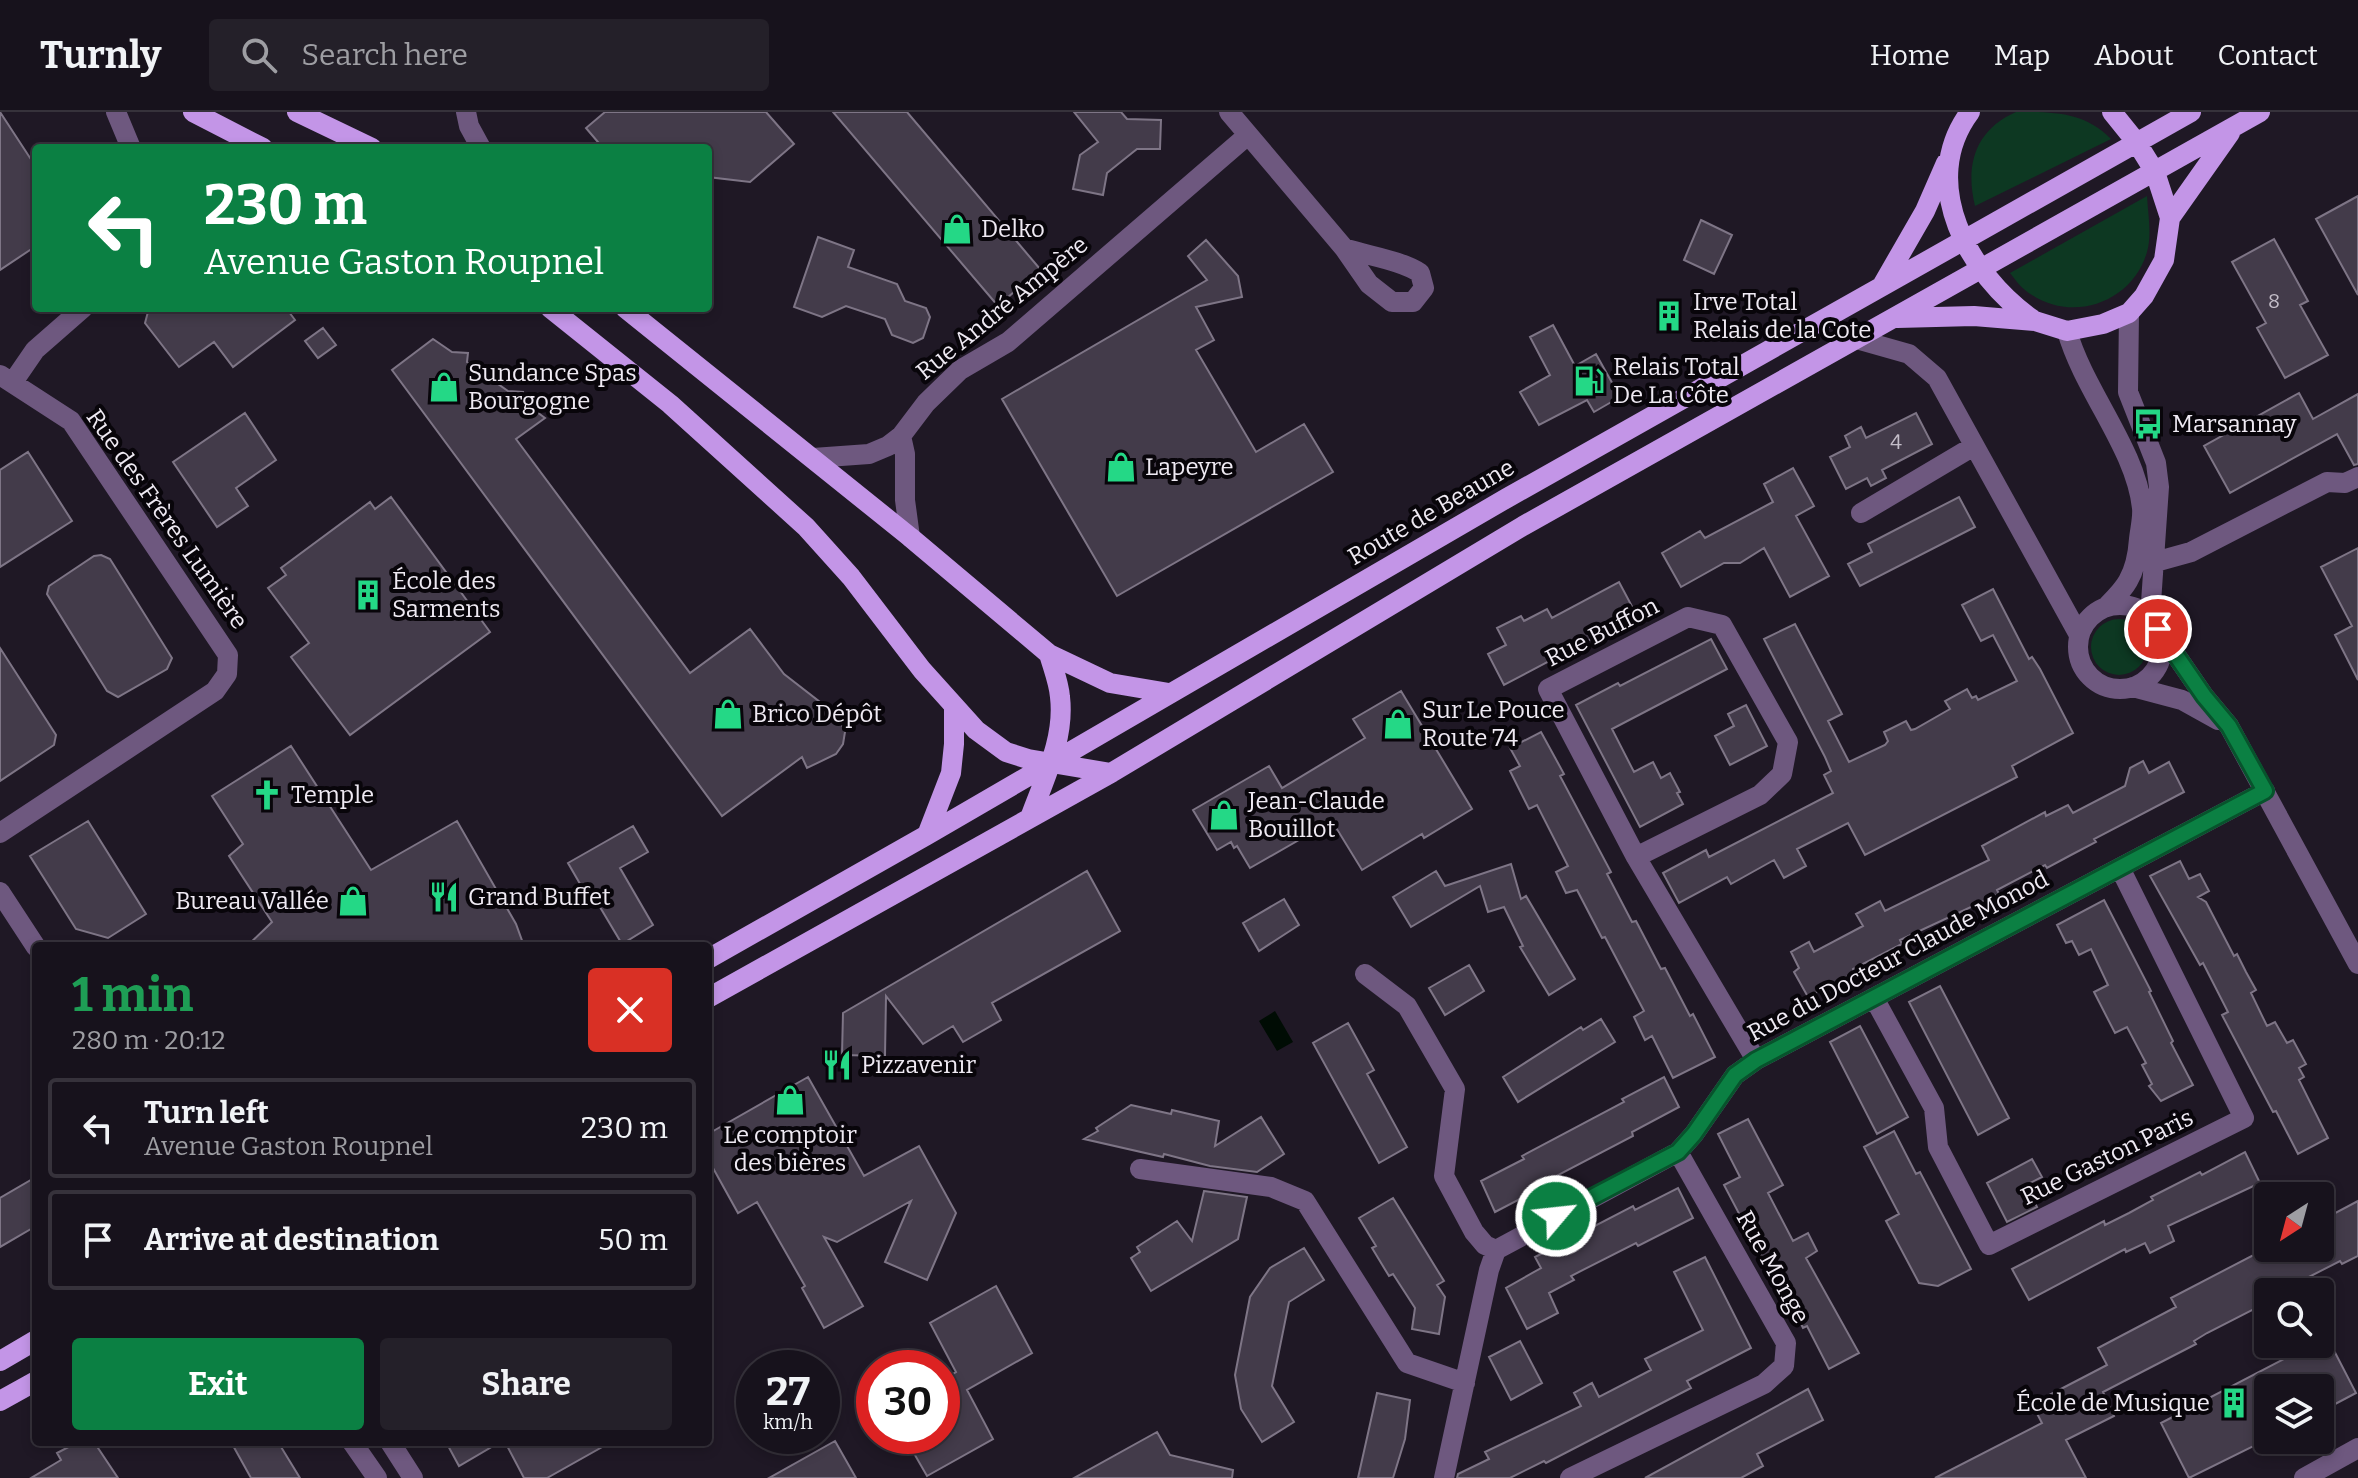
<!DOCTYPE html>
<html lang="en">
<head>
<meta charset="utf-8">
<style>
	:root { --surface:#17121c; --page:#242029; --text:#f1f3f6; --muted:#9e9ea3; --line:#36323b; --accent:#0b8043 }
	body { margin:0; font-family:Bitter,serif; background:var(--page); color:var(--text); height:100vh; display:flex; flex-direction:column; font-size:30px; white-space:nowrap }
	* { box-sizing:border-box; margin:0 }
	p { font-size:26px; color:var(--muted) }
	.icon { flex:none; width:44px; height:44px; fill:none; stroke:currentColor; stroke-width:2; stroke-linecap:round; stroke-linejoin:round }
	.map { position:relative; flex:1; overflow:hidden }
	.drawer { position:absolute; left:32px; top:830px; width:680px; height:504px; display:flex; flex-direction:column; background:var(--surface); border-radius:8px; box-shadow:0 4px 12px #0003,0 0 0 2px var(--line) }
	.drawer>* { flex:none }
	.banner { position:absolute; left:32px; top:32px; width:680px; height:168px; border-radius:8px; box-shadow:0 4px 12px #0003,0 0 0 2px var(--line); background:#0b8043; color:#fff; overflow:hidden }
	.needle { width:52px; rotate:216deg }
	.tools { position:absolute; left:2254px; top:1070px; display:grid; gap:16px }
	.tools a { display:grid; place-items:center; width:80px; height:80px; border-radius:8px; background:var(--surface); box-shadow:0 4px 12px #0003,0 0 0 2px var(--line); font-size:40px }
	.speed { position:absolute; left:736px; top:1238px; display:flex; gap:16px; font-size:40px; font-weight:700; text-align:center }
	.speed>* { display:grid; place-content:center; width:104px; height:104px; border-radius:50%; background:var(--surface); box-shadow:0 4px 12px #0003,0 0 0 2px var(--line); line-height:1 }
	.speed small { font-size:20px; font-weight:400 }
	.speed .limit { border:12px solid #d22; background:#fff; color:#111 }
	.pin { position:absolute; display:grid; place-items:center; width:68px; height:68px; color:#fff; margin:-34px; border:4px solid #fff; border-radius:50%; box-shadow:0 2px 8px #0007 }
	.me { position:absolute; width:88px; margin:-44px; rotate:62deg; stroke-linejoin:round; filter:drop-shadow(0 0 6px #0008) }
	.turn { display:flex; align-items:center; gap:28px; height:168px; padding:0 40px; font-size:36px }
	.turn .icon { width:104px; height:104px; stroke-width:2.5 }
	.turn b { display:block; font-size:56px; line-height:68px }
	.round { display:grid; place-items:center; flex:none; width:84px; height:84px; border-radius:8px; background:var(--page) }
	.headline { display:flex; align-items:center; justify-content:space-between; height:136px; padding:0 40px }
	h1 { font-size:48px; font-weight:700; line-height:60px; color:#1e9e55 }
	.cta { display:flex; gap:16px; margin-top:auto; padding:16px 40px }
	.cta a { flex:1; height:92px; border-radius:8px; background:var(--accent); color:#fff; font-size:32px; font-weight:700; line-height:92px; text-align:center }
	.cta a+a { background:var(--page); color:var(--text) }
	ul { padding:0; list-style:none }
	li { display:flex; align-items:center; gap:24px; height:100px; margin:0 16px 12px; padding:0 24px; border:4px solid var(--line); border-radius:8px }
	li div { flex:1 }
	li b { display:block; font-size:30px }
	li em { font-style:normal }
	header { display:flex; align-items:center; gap:48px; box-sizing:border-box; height:112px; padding:0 40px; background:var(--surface); border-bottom:2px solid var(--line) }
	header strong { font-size:38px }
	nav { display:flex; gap:44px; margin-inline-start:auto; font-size:28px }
	.search { width:560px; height:72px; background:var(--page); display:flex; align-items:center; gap:20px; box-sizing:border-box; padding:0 28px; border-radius:8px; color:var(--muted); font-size:30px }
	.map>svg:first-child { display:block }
	.green { fill:#0d3822 }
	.water { fill:#000c04 }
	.building { fill:#433b4a; stroke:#7e7586; stroke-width:2 }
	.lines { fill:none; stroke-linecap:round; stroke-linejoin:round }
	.minor { stroke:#6e587f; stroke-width:20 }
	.major { stroke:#c395e7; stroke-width:20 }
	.route-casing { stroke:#07532c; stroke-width:20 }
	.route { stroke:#0b8043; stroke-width:14 }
	.labels { text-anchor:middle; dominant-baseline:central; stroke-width:8; stroke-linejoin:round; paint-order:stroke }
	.number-label { font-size:20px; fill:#c4bec9 }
	.poi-label { font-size:24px; fill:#efeaf3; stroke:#08050a; text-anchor:start }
	.street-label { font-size:24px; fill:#efeaf3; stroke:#08050a }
</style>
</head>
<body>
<header>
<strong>Turnly</strong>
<div class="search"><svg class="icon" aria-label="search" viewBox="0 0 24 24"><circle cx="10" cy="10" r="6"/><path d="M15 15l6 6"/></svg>Search here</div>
<nav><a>Home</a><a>Map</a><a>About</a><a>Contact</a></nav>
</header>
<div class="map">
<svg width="2358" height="1366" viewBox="0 0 2358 1366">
	<rect width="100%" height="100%" fill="#1f1825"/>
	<path class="green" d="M2016,0C2056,0 2084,0 2111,27L1975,94C1965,53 1975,18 2016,0Z
		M2147,84C2148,102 2152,123 2147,140C2133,189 2075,211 2032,183C2023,178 2016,169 2010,161Z
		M2091 535a28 28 0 1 1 56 0a28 28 0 1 1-56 0Z"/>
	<path class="water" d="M1275,899L1293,930L1277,939L1259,909Z"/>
	<path class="building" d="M0,0L36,55V134L0,158Z
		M605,0H766L794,32L750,70L708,65V36H603L586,16Z
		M833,0H907L1040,157L998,194Z
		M1074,0H1121L1127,7L1161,8L1160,37H1137L1107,61L1103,83L1073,77L1080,43L1098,30Z
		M2358,84V183L2316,107Z
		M1701,108L1732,123L1714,162L1684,148Z
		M818,125L854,138L848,155L897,172L905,189L926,196L930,205L923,226L913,231L892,223L885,207L846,194L822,205L794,195Z
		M2274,127L2308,189L2300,193L2328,243L2285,266L2257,216L2266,211L2232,150Z
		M1206,128L1238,164L1242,185L1196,195L1214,228L1196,238L1256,340L1304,312L1333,360L1117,484L1002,287L1207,168L1188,144Z
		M149,196H286L295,208L233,255L214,230L179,255L145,211Z
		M1553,213L1575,254L1596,242L1620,285L1594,300L1587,288L1539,313L1520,280L1550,263L1530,225Z
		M323,216L336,233L318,246L305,229Z
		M433,227L452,240L468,241L467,250L508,279L523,280L522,289L545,306L516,327L690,561L750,517L784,562L838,604L845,620L843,632L836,642L807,656L802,645L722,704L392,258Z
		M2299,281L2313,307L2358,282V352L2354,353L2337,322L2230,381L2204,334Z
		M245,301L276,348L236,376L248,394L217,415L173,350Z
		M1916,301L1932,332L1882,358L1886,366L1871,374L1867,366L1846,377L1830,345L1850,335L1845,324L1861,315L1866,326Z
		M28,340L72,409L0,455V358Z
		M1793,356L1814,394L1796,404L1829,464L1790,485L1764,436L1740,451H1724L1681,475L1662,441L1700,419L1705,426L1773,390L1764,372Z
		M391,385L490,520L350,623L291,545L309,531L268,476L286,463L281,456L370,390L375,397Z
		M1959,385L1975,415L1860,474L1848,452L1872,440L1868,432Z
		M2358,436V568L2335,523L2352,514L2321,455Z
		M101,443L110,447L172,546L167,557L118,585L107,579L47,482L49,474L94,444Z
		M1619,470L1635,500L1593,522L1595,525L1504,573L1488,542L1506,533L1497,516L1521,504L1524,509L1547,497L1552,506Z
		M1993,477L2029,547L2032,545L2040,557L2073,621L2012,654L2017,665L1865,743L1848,711L1797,737L1806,754L1784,766L1774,748L1731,772L1727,765L1679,791L1663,761L1706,738L1709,745L1833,681L1824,663L1831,659L1825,645L1764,527L1795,512L1842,602L1828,609L1849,650L1885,633L1888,629L1884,620L1906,609L1911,618L1915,617L1950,597L1945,589L1967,577L1972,586L1976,584L1978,588L2017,569L1993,523L1981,529L1962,493Z
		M1711,527L1727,557L1612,617L1634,660L1653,650L1661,666L1670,661L1680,680L1677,681L1683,692L1640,715L1576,593L1618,571L1620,574Z
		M0,536L56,623L54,633L0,669Z
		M1401,579L1472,697L1424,726L1422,722L1362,758L1332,709L1250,756L1237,734L1234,736L1231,730L1217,738L1193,698L1269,654L1282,676L1365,626L1353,607Z
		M1746,593L1767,634L1730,653L1715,624L1734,614L1728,602Z
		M1541,620L1564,662L1560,664L1611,760L1607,762L1632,810L1636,809L1661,857L1665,856L1690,904L1693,902L1715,945L1673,966L1652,924L1645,928L1634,905L1644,899L1605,825L1602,826L1577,778L1566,781L1556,760L1568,754L1537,693L1529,697L1510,659L1520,654L1510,636Z
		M291,634L371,758L457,709L516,812L524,834H247L272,810L229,744L243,732L212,684Z
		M2143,649L2149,661L2169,650L2184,680L2094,727L2096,730L2071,743L2047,756L2045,753L1997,778L1999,782L1900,828L1902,832L1853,857L1854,861L1808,885L1794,860L1799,856L1791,840L1809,830L1814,840L1863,814L1856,802L1880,789L1885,799L1989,748L1982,734L2045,700L2046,704L2068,693L2073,701L2125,674L2130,656Z
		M88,709L146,802L108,826L76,817L30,744Z
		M633,714L648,740L620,756L653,813L622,832L588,775L583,777L568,751Z
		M2180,749L2189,767L2200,762L2209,779L2198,785L2206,790L2234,844L2237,842L2246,860L2256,878L2251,881L2267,914L2275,910L2287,931L2293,928L2306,952L2299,956L2304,965L2299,968L2328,1026L2298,1042L2276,999L2273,1000L2222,903L2228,900L2203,851L2200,853L2150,764Z
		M1511,752L1521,787L1526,784L1575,867L1549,883L1520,835L1523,834L1504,795L1488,800L1480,774L1411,815L1393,785L1436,759L1445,774Z
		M1087,759L1120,819L992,891L1001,908L963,930L953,914L923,932L886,884L885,944L842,943L843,901Z
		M1284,787L1299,813L1259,839L1243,811Z
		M2104,788L2151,879L2149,880L2173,929L2171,931L2193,973L2161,989L2149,974L2152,972L2142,953L2146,951L2127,915L2115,921L2094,880L2108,873L2091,837L2079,843L2072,829L2066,831L2057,813Z
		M1469,853L1484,879L1445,903L1429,876Z
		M1940,874L2009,1006L1978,1023L1909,890Z
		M1601,907L1615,930L1518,990L1503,965L1581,915L1583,918Z
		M1348,911L1374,958L1367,962L1407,1035L1379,1051L1313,931Z
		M1860,914L1908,1005L1877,1022L1830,930Z
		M808,965L864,1064L919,1034L956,1101L927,1168L885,1150L911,1089L837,1130L824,1125L863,1194L824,1216L802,1176L805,1174L757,1090L738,1101L708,1047V1022Z
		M1664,965L1679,995L1632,1020L1633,1024L1537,1074L1539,1077L1495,1100L1481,1069L1524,1047L1522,1044L1624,990L1622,987Z
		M1131,993L1171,1002L1172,998L1219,1009L1215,1034L1261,1005L1284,1042L1257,1060L1210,1054L1164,1042L1163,1045L1084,1027L1098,1019L1096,1016Z
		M1748,1007L1783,1073L1768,1081L1793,1129L1808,1121L1817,1139L1806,1146L1859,1241L1829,1257L1807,1214L1803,1216L1779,1168L1775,1170L1724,1073L1740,1065L1718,1022Z
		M1894,1019L1916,1062L1920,1060L1971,1157L1938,1174L1919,1171L1886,1109L1899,1102L1864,1035Z
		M2245,1040L2260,1071L2168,1114L2174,1129L2150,1141L2145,1131L2126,1140L2125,1137L2029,1188L2012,1157L2104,1109L2105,1113L2129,1101L2153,1088L2151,1085L2200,1060L2202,1063Z
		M2032,1047L2042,1065L2026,1073L2037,1095L2007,1110L1987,1071Z
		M36,1065V1114L0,1135V1086Z
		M1678,1076L1693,1106L1638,1134L1636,1131L1571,1164L1574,1168L1549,1181L1558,1201L1527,1217L1506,1176L1541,1156L1535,1145L1633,1094L1635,1098Z
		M1204,1079L1247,1085L1238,1127L1151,1179L1131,1146L1140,1140L1137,1135L1177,1109L1192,1129Z
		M1393,1086L1444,1169L1437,1173L1445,1185L1439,1222L1412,1217L1415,1196L1393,1162L1389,1164L1372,1136L1376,1134L1359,1106Z
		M2358,1089V1144L2342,1152L2340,1149L2301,1169L2303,1172L2287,1180H2268V1190L2207,1221L2194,1229L2196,1232L2103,1280L2114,1304L2066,1328L2086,1366H1935L2042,1311L2032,1292L2107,1253L2098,1236L2176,1195L2171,1186L2267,1136H2320V1109Z
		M1304,1136L1324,1168L1289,1190L1272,1274L1294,1310L1262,1330L1241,1297L1235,1263L1250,1185L1270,1156Z
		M1705,1145L1751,1236L1687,1269L1691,1276L1546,1351L1544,1349L1510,1366H1457L1458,1362L1489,1347L1485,1340L1581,1294L1574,1281L1592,1271L1599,1285L1651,1258L1645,1247L1703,1218L1674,1160Z
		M996,1174L1032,1241L967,1278L993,1327L927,1364L904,1324H942V1268L956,1260L930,1211Z
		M2327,1225L2356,1281L2320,1300V1276H2268V1327L2189,1366L2161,1311L2313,1232H2320V1228Z
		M1520,1229L1542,1271L1511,1288L1489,1245Z
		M1808,1277L1823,1308L1757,1342L1763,1354L1741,1366H1645Z
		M1377,1281L1410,1288L1405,1327L1393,1366H1358Z
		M1157,1320L1170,1343L1233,1358L1232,1366H1074Z
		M835,1329L856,1366H769Z
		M78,1330H94L118,1366H31L61,1348L57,1341Z
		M231,1330H278L300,1366H251Z
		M446,1330H500L459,1354Z
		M505,1330H611L547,1366H524Z"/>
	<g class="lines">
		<path class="minor" d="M116,0L131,36
			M466,0L469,14L481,36
			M1229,0L1344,136L1369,172L1392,190H1413L1424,176L1420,161C1401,148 1367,144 1344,136
			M2129,201L2128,280L2156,351L2159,375L2150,505
			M2067,219C2084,279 2136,337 2142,396C2143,406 2140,417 2139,427C2138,441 2135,457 2128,469C2123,478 2115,486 2108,493
			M1856,227L1909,242L1937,266L2079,523
			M0,263L71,309L228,543L227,562L215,579L0,721
			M13,270L35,238L83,196
			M901,324L905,342V388L910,425
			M813,346L869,342L888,334L901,324L926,291L960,258L1008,230L1248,23
			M1861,401L1974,334
			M2155,450L2191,440L2327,370L2345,371L2358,365
			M2078 535a42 42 0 1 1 84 0a42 42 0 1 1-84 0Z
			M2158,517L2204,584L2229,614L2358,852
			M2133,575L2182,588L2218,608
			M1636,745L1760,683L1782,662L1788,630L1722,513L1688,505L1548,577L1636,745L1756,948
			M0,780L36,835
			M1365,862L1407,894L1455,977L1444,1064L1474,1120L1485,1133L1496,1138
			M1874,886L1934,996L1938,1035L1989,1133L2244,1006L2120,756
			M1140,1057L1271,1075L1305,1089L1407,1251L1465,1271
			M352,1330L377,1366
			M390,1330L413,1366
			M1444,1366L1489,1158L1496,1138L1678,1040L1694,1022L1735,963L1756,948L2265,679
			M1570,1366L1764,1272L1784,1254L1786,1231L1678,1040
			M2304,1366L2358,1336"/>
		<path class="major" d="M193,0L263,36
			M297,0L372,36
			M1970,0C1917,71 1969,163 2032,207
			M2170,106L2230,21
			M1883,172L1925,99L1946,51
			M550,196L670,292L806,415L851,465L922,558L976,618L1006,640L1028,647L1111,661
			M625,196L910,425L1049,542L1110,571L1169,581
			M1897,206L1974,204L2035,209L2067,219L2103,212L2129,201L2144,184L2164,148L2170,106L2155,60L2137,31L2112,0
			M1030,706C1044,667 1065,627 1060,585C1059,571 1053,556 1049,542
			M927,723L951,661L954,632V595
			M708,847L927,723L1507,386L2191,0
			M708,886L1111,661L1523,414L2260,0
			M0,1249L36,1228
			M0,1289L36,1269"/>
	</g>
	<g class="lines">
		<g class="route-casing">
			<path id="route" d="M1556,1104L1678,1040L1694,1022L1735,963L1756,948L2265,679L2229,614L2204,584L2158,517"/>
		</g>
		<use href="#route" class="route"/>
	</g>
	<defs>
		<g id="shop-bare" transform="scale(2.4)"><path d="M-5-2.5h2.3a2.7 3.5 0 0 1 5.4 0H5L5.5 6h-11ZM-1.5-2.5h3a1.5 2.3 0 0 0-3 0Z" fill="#24d886" stroke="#08050a" stroke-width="2.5" paint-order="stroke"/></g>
		<g id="building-bare" transform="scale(2.4)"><path d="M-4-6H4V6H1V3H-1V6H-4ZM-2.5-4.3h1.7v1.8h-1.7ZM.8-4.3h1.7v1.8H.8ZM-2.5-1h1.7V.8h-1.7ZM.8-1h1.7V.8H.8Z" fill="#24d886" stroke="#08050a" stroke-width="2.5" paint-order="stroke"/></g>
		<g id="fuel-bare" transform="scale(2.4)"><path d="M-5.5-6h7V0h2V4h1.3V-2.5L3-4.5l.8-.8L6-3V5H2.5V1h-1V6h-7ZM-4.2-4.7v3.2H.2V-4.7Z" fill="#24d886" stroke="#08050a" stroke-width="2.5" paint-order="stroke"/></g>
		<g id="bus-bare" transform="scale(2.4)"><path d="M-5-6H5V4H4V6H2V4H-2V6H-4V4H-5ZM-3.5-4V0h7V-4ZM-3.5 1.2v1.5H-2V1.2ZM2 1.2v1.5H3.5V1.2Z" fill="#24d886" stroke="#08050a" stroke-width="2.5" paint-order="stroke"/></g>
		<g id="church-bare" transform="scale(2.4)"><path d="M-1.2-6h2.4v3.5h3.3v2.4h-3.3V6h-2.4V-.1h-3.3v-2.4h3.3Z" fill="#24d886" stroke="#08050a" stroke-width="2.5" paint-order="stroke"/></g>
		<g id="restaurant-bare" transform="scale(2.4)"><path d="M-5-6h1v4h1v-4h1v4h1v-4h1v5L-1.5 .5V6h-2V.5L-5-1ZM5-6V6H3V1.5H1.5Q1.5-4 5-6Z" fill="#24d886" stroke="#08050a" stroke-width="2.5" paint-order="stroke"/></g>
	</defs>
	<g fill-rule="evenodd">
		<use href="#shop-bare" x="957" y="117"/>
		<use href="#building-bare" x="1669" y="204"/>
		<use href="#fuel-bare" x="1589" y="269"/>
		<use href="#shop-bare" x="444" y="275"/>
		<use href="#bus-bare" x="2148" y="312"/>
		<use href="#shop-bare" x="1121" y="355"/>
		<use href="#building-bare" x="368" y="483"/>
		<use href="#shop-bare" x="728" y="602"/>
		<use href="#shop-bare" x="1398" y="612"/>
		<use href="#church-bare" x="267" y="683"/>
		<use href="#shop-bare" x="1224" y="703"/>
		<use href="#restaurant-bare" x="444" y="785"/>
		<use href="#shop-bare" x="353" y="789"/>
		<use href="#restaurant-bare" x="837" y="953"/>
		<use href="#shop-bare" x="790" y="988"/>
		<use href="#building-bare" x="2234" y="1291"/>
	</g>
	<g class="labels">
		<g class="number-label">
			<text x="2274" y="189">8</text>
			<text x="1896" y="330">4</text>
		</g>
		<g class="poi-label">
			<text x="981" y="117">Delko</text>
			<text x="1693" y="190">Irve Total<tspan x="1693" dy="28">Relais de la Cote</tspan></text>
			<text x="1613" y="255">Relais Total<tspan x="1613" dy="28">De La Côte</tspan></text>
			<text x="468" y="261">Sundance Spas<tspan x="468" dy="28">Bourgogne</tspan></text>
			<text x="2172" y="312">Marsannay</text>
			<text x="1145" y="355">Lapeyre</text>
			<text x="392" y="469">École des<tspan x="392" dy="28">Sarments</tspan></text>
			<text x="1422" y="598">Sur Le Pouce<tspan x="1422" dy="28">Route 74</tspan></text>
			<text x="752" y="602">Brico Dépôt</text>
			<text x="291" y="683">Temple</text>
			<text x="1248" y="689">Jean-Claude<tspan x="1248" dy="28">Bouillot</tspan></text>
			<text x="468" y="785">Grand Buffet</text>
			<text x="329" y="789" text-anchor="end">Bureau Vallée</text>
			<text x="861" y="953">Pizzavenir</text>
			<text x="790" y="1023" text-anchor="middle">Le comptoir<tspan x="790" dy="28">des bières</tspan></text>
			<text x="2210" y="1291" text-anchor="end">École de Musique</text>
		</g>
		<g class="street-label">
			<text transform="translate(1002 196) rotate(-39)">Rue André Ampère</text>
			<text transform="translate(1431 400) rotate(-30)">Route de Beaune</text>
			<text transform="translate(167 407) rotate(55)">Rue des Frères Lumière</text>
			<text transform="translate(1602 520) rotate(-27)">Rue Buffon</text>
			<text transform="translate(1898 844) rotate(-28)">Rue du Docteur Claude Monod</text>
			<text transform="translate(2107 1045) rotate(-26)">Rue Gaston Paris</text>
			<text transform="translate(1773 1155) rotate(61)">Rue Monge</text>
		</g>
	</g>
</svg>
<div class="tools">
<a><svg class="needle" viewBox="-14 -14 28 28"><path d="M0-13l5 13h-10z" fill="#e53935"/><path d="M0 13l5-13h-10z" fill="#9e9ea3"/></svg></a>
<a><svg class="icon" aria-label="search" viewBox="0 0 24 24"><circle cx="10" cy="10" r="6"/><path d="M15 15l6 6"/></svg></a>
<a><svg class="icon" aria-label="layers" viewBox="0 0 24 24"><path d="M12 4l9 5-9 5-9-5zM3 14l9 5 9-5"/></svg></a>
</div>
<div class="speed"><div>27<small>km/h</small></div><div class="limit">30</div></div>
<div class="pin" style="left:2158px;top:517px;background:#d93025"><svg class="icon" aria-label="arrive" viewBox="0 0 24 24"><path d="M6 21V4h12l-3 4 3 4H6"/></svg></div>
<svg class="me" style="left:1556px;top:1104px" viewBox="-20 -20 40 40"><circle r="17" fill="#0b8043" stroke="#fff" stroke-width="3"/><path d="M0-11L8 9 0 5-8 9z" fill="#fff"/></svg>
<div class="banner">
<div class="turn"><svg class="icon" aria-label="left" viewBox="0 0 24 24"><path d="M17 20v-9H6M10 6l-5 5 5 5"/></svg><div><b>230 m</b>Avenue Gaston Roupnel</div></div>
</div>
<section class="drawer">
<div class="headline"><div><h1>1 min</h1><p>280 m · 20:12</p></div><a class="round" style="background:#d93025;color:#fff"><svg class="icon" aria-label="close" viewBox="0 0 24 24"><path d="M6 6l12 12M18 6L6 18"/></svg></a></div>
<ul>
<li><svg class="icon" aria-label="left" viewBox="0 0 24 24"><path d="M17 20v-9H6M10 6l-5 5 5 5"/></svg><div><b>Turn left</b><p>Avenue Gaston Roupnel</p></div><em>230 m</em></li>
<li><svg class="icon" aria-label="arrive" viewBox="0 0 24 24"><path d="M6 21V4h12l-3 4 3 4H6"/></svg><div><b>Arrive at destination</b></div><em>50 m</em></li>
</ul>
<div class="cta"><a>Exit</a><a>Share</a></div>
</section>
</div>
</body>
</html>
